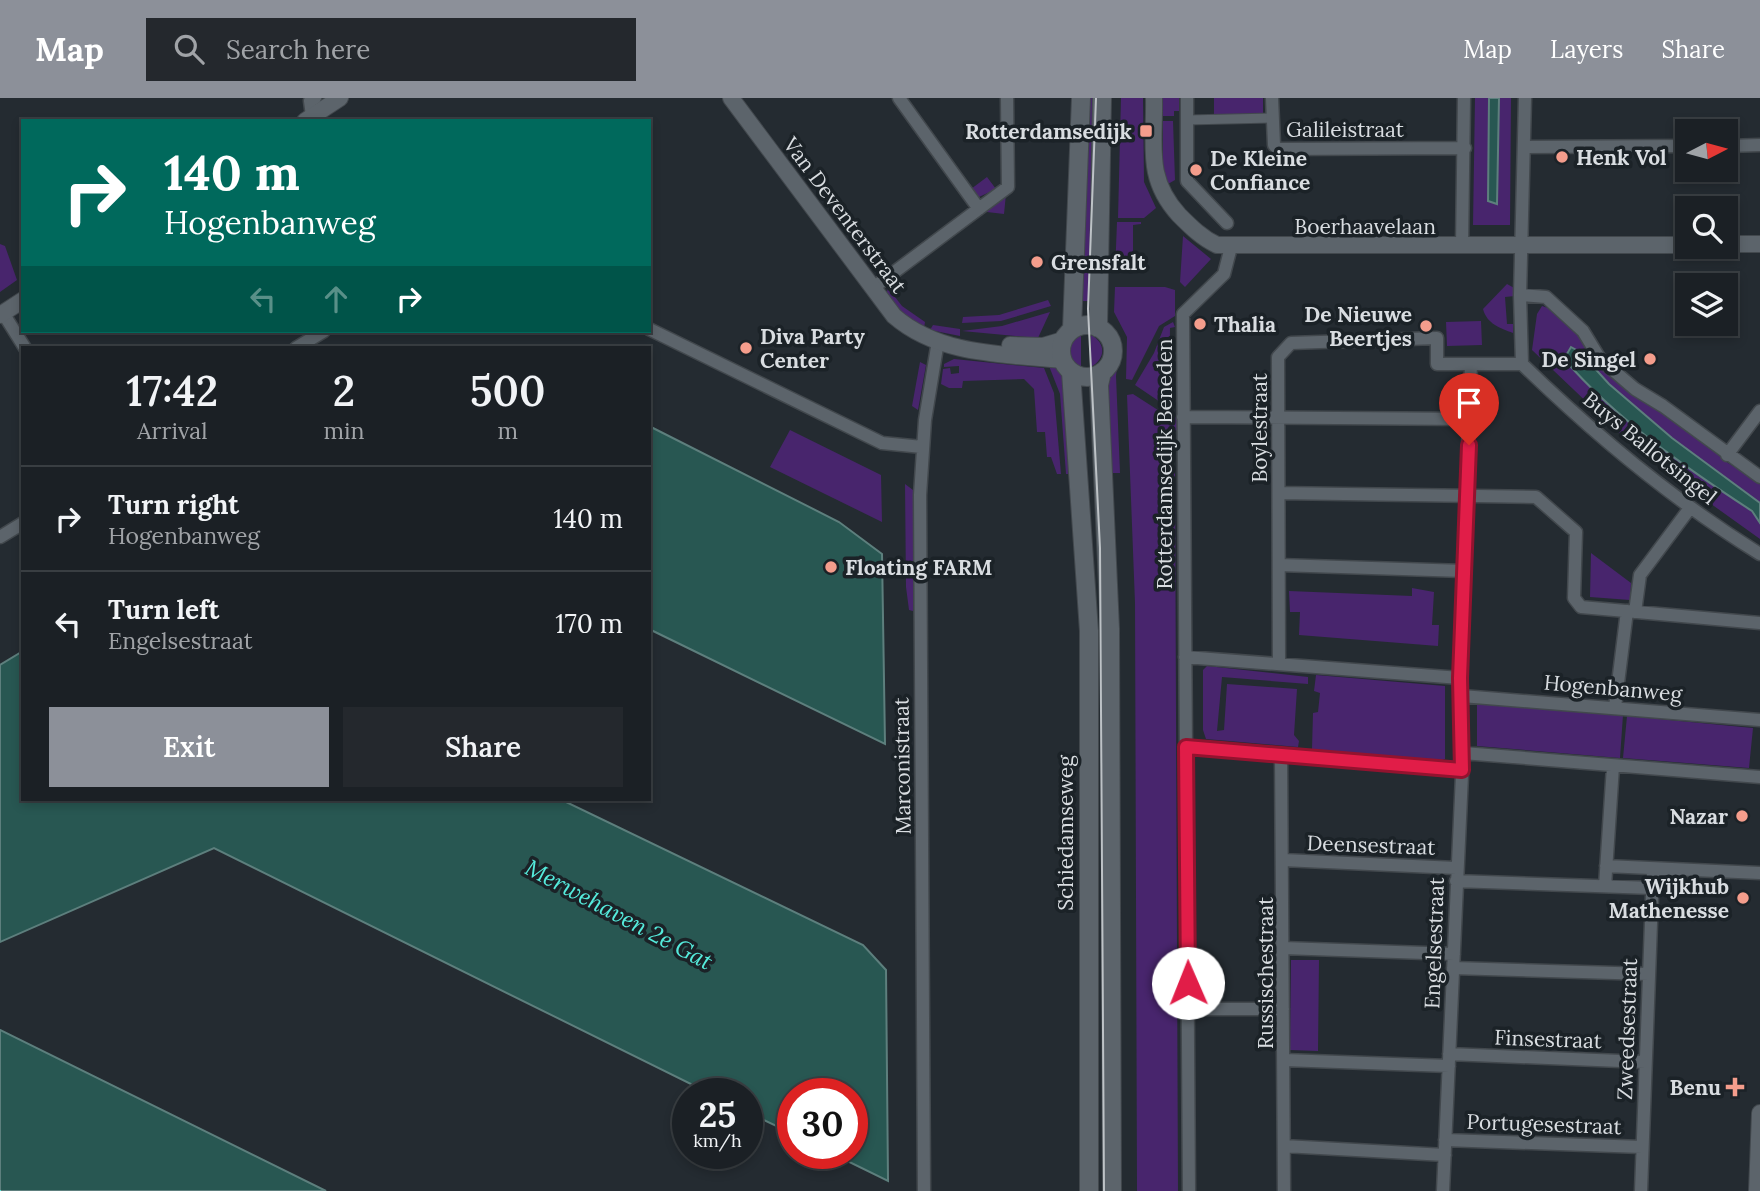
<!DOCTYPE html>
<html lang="en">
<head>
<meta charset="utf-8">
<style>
	:root { --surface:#1b2025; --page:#24282d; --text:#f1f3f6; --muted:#a0a3a7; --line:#393e42; --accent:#8c9099 }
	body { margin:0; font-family:Lora,serif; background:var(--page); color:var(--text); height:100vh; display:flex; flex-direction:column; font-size:26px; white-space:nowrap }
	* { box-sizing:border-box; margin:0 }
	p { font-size:23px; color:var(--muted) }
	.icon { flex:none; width:38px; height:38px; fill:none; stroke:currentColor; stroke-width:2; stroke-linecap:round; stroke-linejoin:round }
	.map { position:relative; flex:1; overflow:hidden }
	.sheet { position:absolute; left:21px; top:248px; width:630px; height:455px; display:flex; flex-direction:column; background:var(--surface); border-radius:0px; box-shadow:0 4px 10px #0003,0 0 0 2px var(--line) }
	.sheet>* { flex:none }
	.hud { position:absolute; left:21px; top:21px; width:630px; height:214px; border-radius:0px; box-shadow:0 4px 10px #0003,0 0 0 2px var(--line); background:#00695c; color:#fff; overflow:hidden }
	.needle { width:46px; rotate:84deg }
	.fabs { position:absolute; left:1675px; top:21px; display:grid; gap:14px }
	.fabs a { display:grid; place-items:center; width:63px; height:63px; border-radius:0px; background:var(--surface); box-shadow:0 4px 10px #0003,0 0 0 2px var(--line); font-size:35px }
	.speed { position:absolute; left:672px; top:980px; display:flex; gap:14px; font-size:35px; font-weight:700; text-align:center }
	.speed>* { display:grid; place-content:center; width:91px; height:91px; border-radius:50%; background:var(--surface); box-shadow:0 4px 10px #0003,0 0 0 2px var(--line); line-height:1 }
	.speed small { font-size:18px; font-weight:400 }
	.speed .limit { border:10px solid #d22; background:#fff; color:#111 }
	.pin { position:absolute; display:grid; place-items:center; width:60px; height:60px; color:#fff; margin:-72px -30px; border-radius:50% 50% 50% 0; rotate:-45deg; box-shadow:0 0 7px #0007 }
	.pin .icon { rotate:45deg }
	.me { position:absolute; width:77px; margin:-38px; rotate:359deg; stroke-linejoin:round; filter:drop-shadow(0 0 5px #0008) }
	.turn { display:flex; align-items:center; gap:24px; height:147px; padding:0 28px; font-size:32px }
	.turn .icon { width:91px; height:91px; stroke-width:2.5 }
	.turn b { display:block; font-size:49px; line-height:60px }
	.lanes { display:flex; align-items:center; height:66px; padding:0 28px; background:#0003; justify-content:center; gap:35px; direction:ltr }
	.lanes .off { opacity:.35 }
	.eta { display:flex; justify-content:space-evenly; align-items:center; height:119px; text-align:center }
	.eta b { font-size:42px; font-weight:600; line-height:49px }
	.button { display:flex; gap:14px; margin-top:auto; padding:14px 28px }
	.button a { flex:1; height:80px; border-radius:0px; background:var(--accent); color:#fff; font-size:28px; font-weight:600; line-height:80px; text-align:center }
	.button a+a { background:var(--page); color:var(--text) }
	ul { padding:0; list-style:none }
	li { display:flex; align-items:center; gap:21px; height:105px; padding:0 28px; border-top:2px solid var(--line) }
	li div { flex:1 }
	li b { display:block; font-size:26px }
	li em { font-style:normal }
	header { display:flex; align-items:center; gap:42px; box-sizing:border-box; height:98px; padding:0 35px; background:var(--accent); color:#fff }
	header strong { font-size:33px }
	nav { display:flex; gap:38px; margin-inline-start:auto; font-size:24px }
	.search { width:490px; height:63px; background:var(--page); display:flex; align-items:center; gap:18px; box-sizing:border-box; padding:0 24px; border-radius:0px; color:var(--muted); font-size:26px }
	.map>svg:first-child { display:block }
	.green { fill:#48256d }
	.water { fill:#285752; stroke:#5d7f7d; stroke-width:2 }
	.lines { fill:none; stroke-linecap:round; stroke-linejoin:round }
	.ferry { stroke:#55ebdc; stroke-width:2; stroke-dasharray:9 7; stroke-linecap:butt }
	.pedestrian-casing { stroke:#42484d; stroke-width:11 }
	.minor-casing { stroke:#42484d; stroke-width:15 }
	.tertiary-casing { stroke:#42484d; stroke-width:18 }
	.secondary-casing { stroke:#42484d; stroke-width:20 }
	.pedestrian { stroke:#5c646b; stroke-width:9 }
	.minor { stroke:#5c646b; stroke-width:12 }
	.tertiary { stroke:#5c646b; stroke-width:16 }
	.secondary { stroke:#5c646b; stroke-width:18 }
	.tram { stroke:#bdc2c6; stroke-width:2 }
	.route-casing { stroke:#92132f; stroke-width:18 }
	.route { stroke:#e11d48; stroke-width:12 }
	.poi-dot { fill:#f49d8c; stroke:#1b2227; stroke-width:2.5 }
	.labels { text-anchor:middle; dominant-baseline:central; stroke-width:7; stroke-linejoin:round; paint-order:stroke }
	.street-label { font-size:21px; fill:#d9dde1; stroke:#1b2227 }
	.poi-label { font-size:21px; font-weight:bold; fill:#d9dde1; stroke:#1b2227; text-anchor:end }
	.water-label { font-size:23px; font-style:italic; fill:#55ebdc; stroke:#1b2227 }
</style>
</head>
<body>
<header>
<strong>Map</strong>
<div class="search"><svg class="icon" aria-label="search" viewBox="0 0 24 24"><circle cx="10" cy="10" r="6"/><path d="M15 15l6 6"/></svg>Search here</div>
<nav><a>Map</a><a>Layers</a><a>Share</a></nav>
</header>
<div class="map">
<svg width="1760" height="1093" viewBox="0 0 1760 1093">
	<rect width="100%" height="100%" fill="#242b31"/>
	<path class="green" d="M1087,0H1100L1095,203H1079Z
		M1121,0H1143L1144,84L1156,110L1144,120H1118Z
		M1163,0H1179V13H1174V18H1163Z
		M1214,0H1263V19L1214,20Z
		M1475,0H1489L1488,103L1496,106L1499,0H1511L1510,127H1473Z
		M1163,23H1173L1175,82L1168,86L1163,71Z
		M987,79L996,91L979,99L971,91Z
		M1006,96L1004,116L987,114L985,112Z
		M1117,124H1141V126L1133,127V174L1115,175Z
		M1183,138L1211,161L1185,189L1180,184Z
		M0,146L5,148L17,182L0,194Z
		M1507,186L1516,191L1515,198L1505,199L1507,226H1513V235C1500,230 1487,226 1483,211Z
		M1115,189H1165L1175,192V218L1159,228L1132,282L1126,281L1127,239L1114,214Z
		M888,190L902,208L925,224L924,230L898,212L886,198Z
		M1048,202L1051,208L1001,223L962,225L963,219L999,217Z
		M1542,208L1554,212L1728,365L1760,385V405L1672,340L1609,286L1585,259L1569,266L1681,365L1752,413L1760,425V441L1686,388L1615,331L1532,252L1537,216Z
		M1050,214L1038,240L962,233L1002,228Z
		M1104,215L1119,251L1116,278L1120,375H1108L1111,343L1107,275L1115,263L1117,251L1103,223Z
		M1481,223L1482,247L1447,248L1446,224Z
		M1173,224L1175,229L1170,230L1169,307L1166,308L1135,287L1154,255L1164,229Z
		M933,227L960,231V238L930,232Z
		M1081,237V269C1067,261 1066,246 1081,237Z
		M1091,237C1106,245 1106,260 1091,269Z
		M954,261L1044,270L1054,295L1061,376H1057L1051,359H1047L1045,334H1037L1034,291L1024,281L963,283L962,290H949L941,286L943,271L950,270L951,276L959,275V268L944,269V266Z
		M920,264L926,267L918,312L912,308Z
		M1049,268L1057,269L1066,279L1076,376H1066L1060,296Z
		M1133,296L1161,314L1178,320V332L1170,333V374H1175L1178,1093H1137L1135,505L1127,297Z
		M790,332L881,377L882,424L770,369Z
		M905,386L913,392V513L909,512L906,489Z
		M1591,455L1631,485L1630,502L1590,499Z
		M1412,490L1434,494L1432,527H1439L1438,548L1299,537L1300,514H1290L1289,493L1412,498Z
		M1207,568L1308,579V586L1222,579L1217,633L1224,632L1227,586L1297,591L1294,637L1299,643L1298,649L1206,641L1203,632V572Z
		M1316,577L1445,588V661L1439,663L1312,651L1313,615L1318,614L1320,595L1314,593Z
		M1477,605L1623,617L1620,660L1477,648Z
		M1627,618L1753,630L1749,670L1623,660Z
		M1291,862H1319L1318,953L1290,952Z"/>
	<path class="water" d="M1489,0H1499L1497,106L1488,103Z
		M1571,249L1580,254L1609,286L1672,340L1760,405V425L1752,413C1686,370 1616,321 1564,261Z
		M649,328L839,424L882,456L885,646L649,531Z
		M23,553V702H562L863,847L886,872L888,1083L831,1055H852V996H793V1036L747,1014V996H711L214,750L0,844V567Z
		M0,932L326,1093H0Z"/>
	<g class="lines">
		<path class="ferry" d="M0,1093H1"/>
		<g class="pedestrian-casing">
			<path id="pedestrian" d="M1187,22L1273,20"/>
		</g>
		<g class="minor-casing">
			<path id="minor" d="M899,0L979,111
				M1187,0V83L1227,125
				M1272,0L1274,47L1278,51L1465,50
				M312,18L310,3L315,0
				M1726,48L1760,47
				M1525,49L1687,48
				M1462,148L1464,0
				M873,190L1008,89L1007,0
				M1520,197L1546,199L1583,233L1600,261L1635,291L1663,308L1760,379
				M3,215L25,250
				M649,231L882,345L922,349
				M296,250L324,233
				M1522,266C1595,337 1674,403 1760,456
				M1183,319L1470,321
				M1727,357L1760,313
				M1279,395L1536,399L1576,434L1574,500L1581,509L1760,525
				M0,439L23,425
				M1279,467L1464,473
				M1635,514L1640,477L1690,410
				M1185,559L1460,580
				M1279,566L1278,259L1291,245L1437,240V266H1522L1520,197L1525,0
				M1462,598L1760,622
				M1615,609L1627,513
				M1186,649L1462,672
				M1463,655L1760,679
				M1281,657L1284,1093
				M1283,762L1456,770
				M1606,768L1760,775
				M1456,783L1652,790
				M1605,788L1613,668
				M1283,850L1454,856
				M1453,870L1648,876
				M1188,911H1283
				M1449,956L1645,964
				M1284,962L1449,968
				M1445,1042L1642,1049
				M1284,1048L1445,1057
				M924,1093L920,397L925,322L938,243
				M1189,1093L1183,216L1224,176L1231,149
				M1443,1093L1463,655L1460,580L1471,266
				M1641,1093L1653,771"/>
		</g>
		<g class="tertiary-casing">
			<path id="tertiary" d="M731,0L894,218C940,258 1005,256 1063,262
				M1154,0C1155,47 1145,80 1179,117C1191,129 1202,140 1217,147H1687
				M305,23L340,0
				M1726,146H1760
				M0,217L23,202
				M1010,247L1043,248L1063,242
				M1757,1093L1760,1015"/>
		</g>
		<g class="secondary-casing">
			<path id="secondary" d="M1061 253a26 26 0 1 1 52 0a26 26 0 1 1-52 0Z
				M1098,230L1102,0
				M1072,231L1081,0
				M1071,274L1089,533V1093
				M1102,274L1099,287L1110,531L1112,1093"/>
		</g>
		<use href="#pedestrian" class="pedestrian"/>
		<use href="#minor" class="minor"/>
		<use href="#tertiary" class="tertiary"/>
		<use href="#secondary" class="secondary"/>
		<path class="tram" d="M1096,0L1088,211L1100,450L1104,1093"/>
	</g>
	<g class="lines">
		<g class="route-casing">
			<path id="route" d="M1188,885L1186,649L1462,672L1460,580L1469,347"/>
		</g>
		<use href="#route" class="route"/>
	</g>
	<g class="poi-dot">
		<rect x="1139" y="26" width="14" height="14" rx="3.5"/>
		<circle cx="1562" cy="59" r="7"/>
		<circle cx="1196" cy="72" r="7"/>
		<circle cx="1037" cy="164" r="7"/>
		<circle cx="1200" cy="226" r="7"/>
		<circle cx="1426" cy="228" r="7"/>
		<circle cx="746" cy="250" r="7"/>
		<circle cx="1650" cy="261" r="7"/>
		<circle cx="831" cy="469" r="7"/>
		<circle cx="1742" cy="718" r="7"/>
		<circle cx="1743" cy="800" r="7"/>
		<path d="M1731.5 978.5h7v7h7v7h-7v7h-7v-7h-7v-7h7z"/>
	</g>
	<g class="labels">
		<g class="street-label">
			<text x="1345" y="31">Galileistraat</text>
			<text transform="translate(845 117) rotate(53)">Van Deventerstraat</text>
			<text x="1365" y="128">Boerhaavelaan</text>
			<text transform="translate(1259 330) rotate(-90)">Boylestraat</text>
			<text transform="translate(1650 350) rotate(39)">Buys Ballotsingel</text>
			<text transform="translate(1164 366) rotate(-90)">Rotterdamsedijk Beneden</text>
			<text transform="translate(1613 590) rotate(5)">Hogenbanweg</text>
			<text transform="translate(902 668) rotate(-91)">Marconistraat</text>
			<text transform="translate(1065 735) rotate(-90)">Schiedamseweg</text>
			<text transform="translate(1371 747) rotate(2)">Deensestraat</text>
			<text transform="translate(1434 845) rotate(-88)">Engelsestraat</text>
			<text transform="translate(1265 875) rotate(-90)">Russischestraat</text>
			<text transform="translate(1627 931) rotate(-88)">Zweedsestraat</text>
			<text transform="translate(1548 941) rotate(2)">Finsestraat</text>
			<text transform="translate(1544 1026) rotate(2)">Portugesestraat</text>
		</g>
		<g class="poi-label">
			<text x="1132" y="33">Rotterdamsedijk</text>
			<text x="1576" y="59" text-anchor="start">Henk Vol</text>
			<text x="1210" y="60" text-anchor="start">De Kleine<tspan x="1210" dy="24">Confiance</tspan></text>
			<text x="1051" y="164" text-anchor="start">Grensfalt</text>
			<text x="1412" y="216">De Nieuwe<tspan x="1412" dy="24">Beertjes</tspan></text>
			<text x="1214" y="226" text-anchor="start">Thalia</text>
			<text x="760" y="238" text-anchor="start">Diva Party<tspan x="760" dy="24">Center</tspan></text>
			<text x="1636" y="261">De Singel</text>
			<text x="845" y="469" text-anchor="start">Floating FARM</text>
			<text x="1728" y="718">Nazar</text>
			<text x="1729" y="788">Wijkhub<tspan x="1729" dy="24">Mathenesse</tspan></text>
			<text x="1721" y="989">Benu</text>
		</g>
		<g class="water-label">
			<text transform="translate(619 816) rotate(28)">Merwehaven 2e Gat</text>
		</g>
	</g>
</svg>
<div class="fabs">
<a><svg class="needle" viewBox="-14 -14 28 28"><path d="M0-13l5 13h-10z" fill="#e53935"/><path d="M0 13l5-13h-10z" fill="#a0a3a7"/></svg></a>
<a><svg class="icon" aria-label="search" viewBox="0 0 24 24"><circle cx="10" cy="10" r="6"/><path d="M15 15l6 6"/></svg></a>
<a><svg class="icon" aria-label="layers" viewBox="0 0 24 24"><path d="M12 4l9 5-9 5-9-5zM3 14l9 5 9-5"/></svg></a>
</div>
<div class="speed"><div>25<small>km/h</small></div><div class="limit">30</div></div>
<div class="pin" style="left:1469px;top:347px;background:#d93025"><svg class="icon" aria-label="arrive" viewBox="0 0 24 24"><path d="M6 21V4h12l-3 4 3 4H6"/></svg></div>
<svg class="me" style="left:1188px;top:885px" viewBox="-20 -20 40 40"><circle r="19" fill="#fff"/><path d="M0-13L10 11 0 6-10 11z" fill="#e11d48"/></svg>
<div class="hud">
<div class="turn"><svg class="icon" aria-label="right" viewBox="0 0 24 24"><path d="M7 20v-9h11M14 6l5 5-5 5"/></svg><div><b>140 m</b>Hogenbanweg</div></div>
<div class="lanes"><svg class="icon off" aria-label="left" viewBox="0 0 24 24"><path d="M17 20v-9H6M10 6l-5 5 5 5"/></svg><svg class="icon off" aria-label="ahead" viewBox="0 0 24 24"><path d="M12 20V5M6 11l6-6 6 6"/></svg><svg class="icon" aria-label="right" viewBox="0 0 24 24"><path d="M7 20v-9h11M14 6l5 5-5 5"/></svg></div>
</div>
<section class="sheet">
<div class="eta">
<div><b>17:42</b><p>Arrival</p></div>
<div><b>2</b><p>min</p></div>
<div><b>500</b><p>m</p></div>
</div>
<ul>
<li><svg class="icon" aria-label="right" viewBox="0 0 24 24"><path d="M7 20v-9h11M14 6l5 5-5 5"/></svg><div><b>Turn right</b><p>Hogenbanweg</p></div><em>140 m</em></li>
<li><svg class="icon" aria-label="left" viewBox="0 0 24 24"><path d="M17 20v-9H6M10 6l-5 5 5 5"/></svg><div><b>Turn left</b><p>Engelsestraat</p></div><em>170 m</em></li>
</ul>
<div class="button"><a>Exit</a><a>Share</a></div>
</section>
</div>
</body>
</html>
